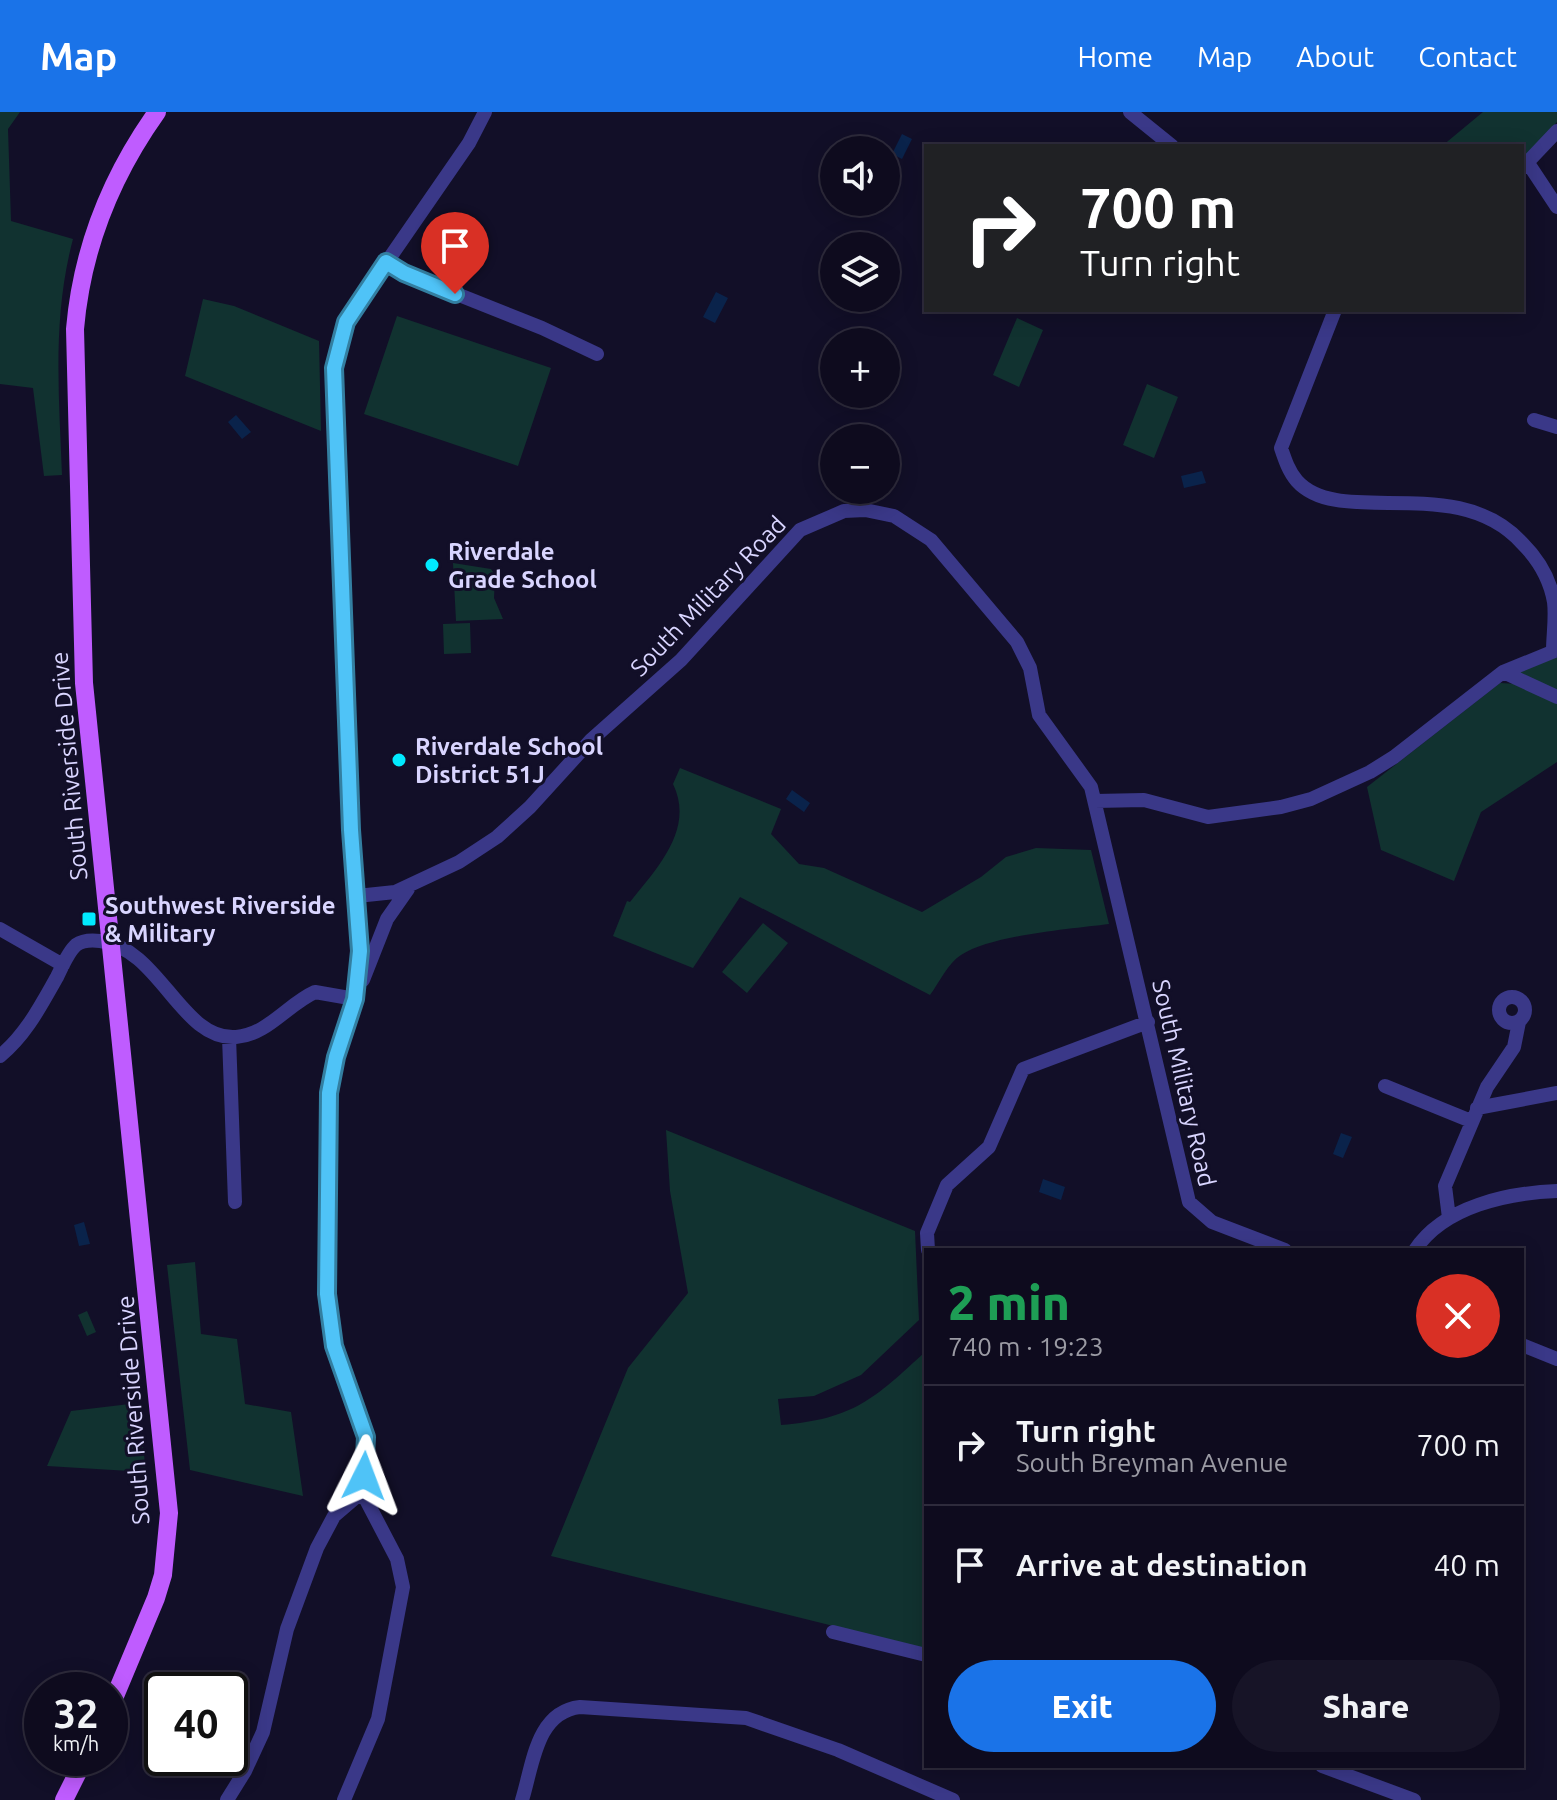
<!DOCTYPE html>
<html lang="en">
<head>
<meta charset="utf-8">
<style>
	:root { --surface:#0e0b1e; --page:#171427; --text:#f1f3f6; --muted:#9b9ba4; --line:#2e2b3c; --accent:#1a73e8 }
	body { margin:0; font-family:Ubuntu,sans-serif; background:var(--page); color:var(--text); height:100vh; display:flex; flex-direction:column; font-size:30px; white-space:nowrap }
	* { box-sizing:border-box; margin:0 }
	p { font-size:26px; color:var(--muted) }
	.icon { flex:none; width:44px; height:44px; fill:none; stroke:currentColor; stroke-width:2; stroke-linecap:round; stroke-linejoin:round }
	.map { position:relative; flex:1; overflow:hidden }
	.drawer { position:absolute; left:924px; top:1136px; width:600px; height:520px; display:flex; flex-direction:column; background:var(--surface); border-radius:0px; box-shadow:0 4px 20px #0003,0 0 0 2px var(--line) }
	.drawer>* { flex:none }
	.guide { position:absolute; left:924px; top:32px; width:600px; height:168px; border-radius:0px; box-shadow:0 4px 20px #0003,0 0 0 2px var(--line); background:#202124; color:#fff; overflow:hidden }
	.tools { position:absolute; left:820px; top:24px; display:grid; gap:16px }
	.tools a { display:grid; place-items:center; width:80px; height:80px; border-radius:50%; background:var(--surface); box-shadow:0 4px 20px #0003,0 0 0 2px var(--line); font-size:40px }
	.speed { position:absolute; left:24px; top:1560px; display:flex; gap:16px; font-size:40px; font-weight:700; text-align:center }
	.speed>* { display:grid; place-content:center; width:104px; height:104px; border-radius:50%; background:var(--surface); box-shadow:0 4px 20px #0003,0 0 0 2px var(--line); line-height:1 }
	.speed small { font-size:20px; font-weight:400 }
	.speed .limit { border:4px solid #111; border-radius:12px; background:#fff; color:#111 }
	.pin { position:absolute; display:grid; place-items:center; width:68px; height:68px; color:#fff; margin:-82px -34px; border-radius:50% 50% 50% 0; rotate:-45deg; box-shadow:0 0 8px #0007 }
	.pin .icon { rotate:45deg }
	.me { position:absolute; width:88px; margin:-44px; rotate:3deg; stroke-linejoin:round; filter:drop-shadow(0 0 6px #0008) }
	.turn { display:flex; align-items:center; gap:28px; height:168px; padding:0 24px; font-size:36px }
	.turn .icon { width:104px; height:104px; stroke-width:2.5 }
	.turn b { display:block; font-size:56px; line-height:68px }
	.round { display:grid; place-items:center; flex:none; width:84px; height:84px; border-radius:42px; background:var(--page) }
	.head { display:flex; align-items:center; justify-content:space-between; height:136px; padding:0 24px }
	h1 { font-size:48px; font-weight:800; line-height:60px; color:#1e9e55 }
	.primary-button { display:flex; gap:16px; margin-top:auto; padding:16px 24px }
	.primary-button a { flex:1; height:92px; border-radius:48px; background:var(--accent); color:#fff; font-size:32px; font-weight:800; line-height:92px; text-align:center }
	.primary-button a+a { background:var(--page); color:var(--text) }
	ul { padding:0; list-style:none }
	li { display:flex; align-items:center; gap:24px; height:120px; padding:0 24px; border-top:2px solid var(--line) }
	li div { flex:1 }
	li b { display:block; font-size:30px }
	li em { font-style:normal }
	header { display:flex; align-items:center; gap:48px; box-sizing:border-box; height:112px; padding:0 40px; background:var(--accent); color:#fff }
	header strong { font-size:38px }
	nav { display:flex; gap:44px; margin-inline-start:auto; font-size:28px }
	.map>svg:first-child { display:block }
	.green { fill:#113230 }
	.water { fill:#0a234b }
	.lines { fill:none; stroke-linecap:round; stroke-linejoin:round }
	.minor { stroke:#3a3888; stroke-width:14 }
	.major { stroke:#bf5cff; stroke-width:18 }
	.route-casing { stroke:#337fa1; stroke-width:20 }
	.route { stroke:#4fc3f7; stroke-width:14 }
	.poi-dot { fill:#01eaff; stroke:#120f28; stroke-width:3 }
	.labels { text-anchor:middle; dominant-baseline:central; stroke-width:6; stroke-linejoin:round; paint-order:stroke }
	.poi-label { font-size:24px; font-weight:bold; fill:#d9d5ff; stroke:#120f28; text-anchor:start }
	.street-label { font-size:24px; fill:#d9d5ff; stroke:#120f28 }
</style>
</head>
<body>
<header>
<strong>Map</strong>
<nav><a>Home</a><a>Map</a><a>About</a><a>Contact</a></nav>
</header>
<div class="map">
<svg width="1557" height="1688" viewBox="0 0 1557 1688">
	<rect width="100%" height="100%" fill="#120f28"/>
	<path class="green" d="M0,0H20L8,17L11,109L73,127C52,206 59,283 62,363L44,364L33,276L0,272Z
		M1483,0H1557V10L1522,49V34H1442Z
		M203,187L234,194L319,229L321,319L185,264Z
		M397,204L551,256L518,354L364,302Z
		M1017,206L1043,218L1019,275L993,263Z
		M1147,272L1178,285L1154,346L1123,333Z
		M453,451L491,457L495,463L494,486L503,507L456,509Z
		M470,511L471,541L444,542L443,512Z
		M1557,545V581L1514,560Z
		M1500,571L1518,572L1557,589V650L1481,700L1454,769L1381,738L1367,675Z
		M680,656L781,697L771,722L799,752L824,756L922,800L981,765L1006,745L1036,736L1091,738L1109,812C1070,817 992,823 961,843C948,851 939,871 930,883L740,785L693,856L613,824L627,789L630,790C657,756 695,717 673,672Z
		M763,811L788,831L747,881L722,860Z
		M666,1018L915,1119L919,1208L861,1263L814,1284L778,1287L781,1313C854,1307 874,1287 926,1239V1537L551,1444L628,1256L688,1181L670,1079Z
		M195,1150L201,1222L237,1227L245,1292L291,1300L303,1384L190,1358L167,1153Z
		M87,1199L96,1220L87,1224L78,1203Z
		M138,1291L146,1360L47,1354L71,1299Z"/>
	<path class="water" d="M902,22L912,27L902,47L892,42Z
		M716,180L728,186L715,211L703,205Z
		M236,303L251,320L242,327L228,310Z
		M1202,359L1206,371L1184,376L1181,364Z
		M792,678L810,691L804,700L786,687Z
		M1341,1021L1352,1025L1343,1046L1333,1042Z
		M1043,1067L1065,1075L1061,1088L1039,1080Z
		M84,1110L90,1132L79,1134L74,1113Z"/>
	<g class="lines">
		<path class="minor" d="M1130,0L1172,34
			M1528,51L1557,95
			M1522,56L1557,19
			M386,150L404,161L542,216L597,242
			M1335,198L1281,336C1285,348 1289,360 1297,369C1340,417 1457,359 1522,431C1538,447 1550,467 1554,490C1556,506 1553,523 1553,539
			M1534,308L1557,315
			M1557,538L1503,560L1557,585
			M1095,689L1144,688L1208,705L1281,695L1311,687L1370,660L1394,645L1503,560
			M357,784L395,780L459,750L497,725L530,695L591,628L681,548L800,418L844,399L865,398L894,404L931,428L1017,530L1030,556L1039,603L1091,675L1189,1090L1212,1110L1285,1138
			M0,817L63,853
			M363,868L387,807L408,777
			M1499 898a13 13 0 1 1 26 0a13 13 0 1 1-26 0Z
			M229,925L235,1090
			M0,944C26,923 41,893 57,865C62,855 68,840 76,833C83,828 92,828 100,829C160,836 181,929 236,925C267,923 288,892 315,880L355,887
			M1385,974L1471,1009
			M1477,996L1557,981
			M1449,1106L1445,1074L1487,975L1514,935L1519,910
			M928,1138L927,1121L947,1073L989,1035L1023,957L1148,910
			M1415,1138C1444,1094 1508,1081 1557,1079
			M1522,1233L1557,1247
			M362,1380L366,1325L334,1234L327,1182L329,981L336,945L355,887L360,839L351,718L334,256L339,228L353,199L469,31L485,0
			M833,1520L926,1543
			M1322,1654L1414,1688
			M227,1688L245,1659L263,1620L287,1517L317,1436L334,1404L362,1380L397,1447L403,1475L378,1607L344,1688
			M522,1688C533,1653 536,1600 580,1595L746,1606L838,1638L953,1688"/>
		<path class="major" d="M110,1596L156,1486L163,1463L169,1401L84,571L75,217C82,136 110,66 157,0
			M64,1688L85,1646"/>
	</g>
	<g class="lines">
		<g class="route-casing">
			<path id="route" d="M364,1364L366,1325L334,1234L327,1182L329,981L336,945L355,887L360,839L351,718L334,256L346,210L386,150L404,161L455,182"/>
		</g>
		<use href="#route" class="route"/>
	</g>
	<g class="poi-dot">
		<circle cx="432" cy="453" r="8"/>
		<circle cx="399" cy="648" r="8"/>
		<rect x="81" y="799" width="16" height="16" rx="4"/>
	</g>
	<g class="labels">
		<g class="poi-label">
			<text x="448" y="439">Riverdale<tspan x="448" dy="28">Grade School</tspan></text>
			<text x="415" y="634">Riverdale School<tspan x="415" dy="28">District 51J</tspan></text>
			<text x="105" y="793">Southwest Riverside<tspan x="105" dy="28">&amp; Military</tspan></text>
		</g>
		<g class="street-label">
			<text transform="translate(708 484) rotate(-46)">South Military Road</text>
			<text transform="translate(69 654) rotate(-95)">South Riverside Drive</text>
			<text transform="translate(1184 971) rotate(77)">South Military Road</text>
			<text transform="translate(133 1298) rotate(-94)">South Riverside Drive</text>
		</g>
	</g>
</svg>
<div class="tools">
<a><svg class="icon" aria-label="sound" viewBox="0 0 24 24"><path d="M4 9h4l5-4v14l-5-4H4zM17 9q2 3 0 6"/></svg></a>
<a><svg class="icon" aria-label="layers" viewBox="0 0 24 24"><path d="M12 4l9 5-9 5-9-5zM3 14l9 5 9-5"/></svg></a>
<a>+</a>
<a>−</a>
</div>
<div class="speed"><div>32<small>km/h</small></div><div class="limit">40</div></div>
<div class="pin" style="left:455px;top:182px;background:#d93025"><svg class="icon" aria-label="arrive" viewBox="0 0 24 24"><path d="M6 21V4h12l-3 4 3 4H6"/></svg></div>
<svg class="me" style="left:364px;top:1364px" viewBox="-20 -20 40 40"><path d="M0-17L14 15 0 8-14 15z" fill="#4fc3f7" stroke="#fff" stroke-width="4"/></svg>
<div class="guide">
<div class="turn"><svg class="icon" aria-label="right" viewBox="0 0 24 24"><path d="M7 20v-9h11M14 6l5 5-5 5"/></svg><div><b>700 m</b>Turn right</div></div>
</div>
<section class="drawer">
<div class="head"><div><h1>2 min</h1><p>740 m · 19:23</p></div><a class="round" style="background:#d93025;color:#fff"><svg class="icon" aria-label="close" viewBox="0 0 24 24"><path d="M6 6l12 12M18 6L6 18"/></svg></a></div>
<ul>
<li><svg class="icon" aria-label="right" viewBox="0 0 24 24"><path d="M7 20v-9h11M14 6l5 5-5 5"/></svg><div><b>Turn right</b><p>South Breyman Avenue</p></div><em>700 m</em></li>
<li><svg class="icon" aria-label="arrive" viewBox="0 0 24 24"><path d="M6 21V4h12l-3 4 3 4H6"/></svg><div><b>Arrive at destination</b></div><em>40 m</em></li>
</ul>
<div class="primary-button"><a>Exit</a><a>Share</a></div>
</section>
</div>
</body>
</html>
